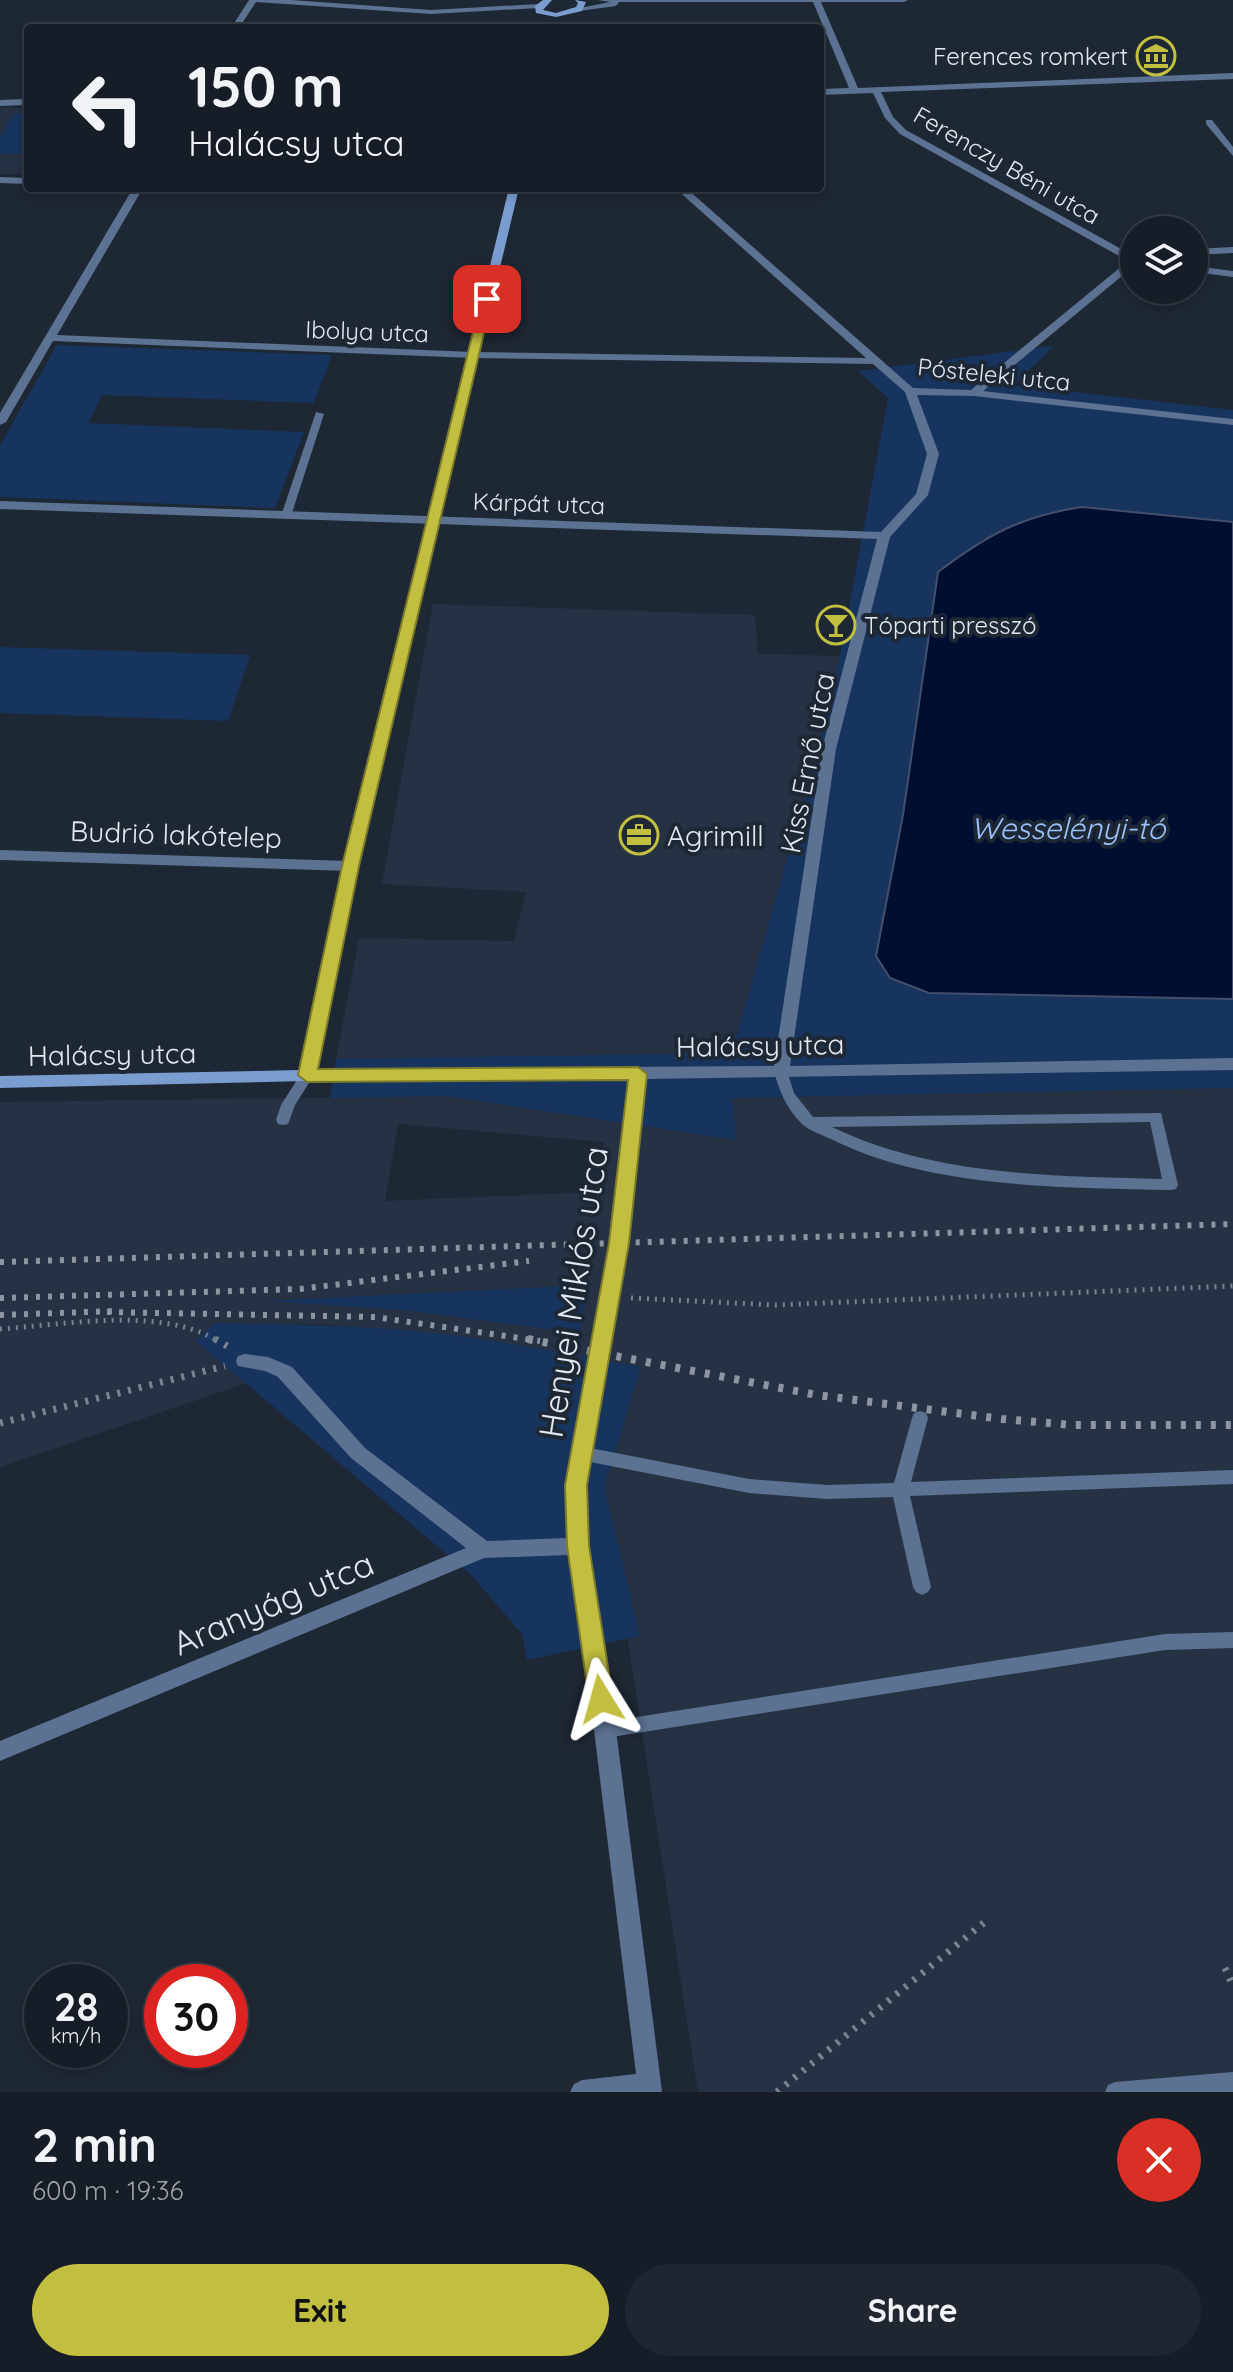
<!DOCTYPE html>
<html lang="en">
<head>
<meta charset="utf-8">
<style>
	:root { --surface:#161d27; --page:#1f262f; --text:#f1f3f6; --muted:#9ea2a7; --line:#353b44; --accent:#c1be40 }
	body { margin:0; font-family:Quicksand,sans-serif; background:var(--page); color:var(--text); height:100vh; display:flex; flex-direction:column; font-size:30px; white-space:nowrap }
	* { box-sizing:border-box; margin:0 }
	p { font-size:26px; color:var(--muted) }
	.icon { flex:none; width:44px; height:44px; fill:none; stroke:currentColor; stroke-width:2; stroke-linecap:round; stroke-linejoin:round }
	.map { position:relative; height:2092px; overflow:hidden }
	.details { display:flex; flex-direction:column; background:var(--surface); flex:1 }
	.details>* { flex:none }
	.banner { position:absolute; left:24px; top:24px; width:800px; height:168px; border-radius:8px; box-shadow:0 4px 12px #0003,0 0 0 2px var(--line); background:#161d27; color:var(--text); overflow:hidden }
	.fabs { position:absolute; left:1120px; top:216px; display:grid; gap:16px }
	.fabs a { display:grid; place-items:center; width:88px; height:88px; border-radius:50%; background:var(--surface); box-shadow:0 4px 12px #0003,0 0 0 2px var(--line); font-size:40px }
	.speed { position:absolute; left:24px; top:1964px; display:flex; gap:16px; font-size:40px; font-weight:700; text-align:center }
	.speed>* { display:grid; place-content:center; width:104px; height:104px; border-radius:50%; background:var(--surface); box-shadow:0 4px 12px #0003,0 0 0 2px var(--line); line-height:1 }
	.speed small { font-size:20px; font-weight:400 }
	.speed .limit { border:12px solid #d22; background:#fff; color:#111 }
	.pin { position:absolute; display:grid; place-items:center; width:68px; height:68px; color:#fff; margin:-34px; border-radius:16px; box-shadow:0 4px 12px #0006 }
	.me { position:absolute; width:88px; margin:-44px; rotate:352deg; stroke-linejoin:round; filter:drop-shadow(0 0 6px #0008) }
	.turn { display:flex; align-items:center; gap:28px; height:168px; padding:0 32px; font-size:36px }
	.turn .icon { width:104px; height:104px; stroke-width:2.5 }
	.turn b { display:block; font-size:56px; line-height:68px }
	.round { display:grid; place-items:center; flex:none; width:84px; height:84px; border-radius:42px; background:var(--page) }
	.headline { display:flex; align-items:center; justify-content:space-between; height:136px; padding:0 32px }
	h1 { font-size:48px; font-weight:700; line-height:60px }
	.cta { display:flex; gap:16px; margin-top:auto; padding:16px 32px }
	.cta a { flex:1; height:92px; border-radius:48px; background:var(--accent); color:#111; font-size:32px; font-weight:700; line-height:92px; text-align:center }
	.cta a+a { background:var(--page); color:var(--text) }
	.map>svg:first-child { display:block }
	.built { fill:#263244; fill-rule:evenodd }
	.green { fill:#17345e }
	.water { fill:#000e31; stroke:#444f6b; stroke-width:2 }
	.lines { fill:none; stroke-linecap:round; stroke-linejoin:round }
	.path-far1 { stroke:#7b838e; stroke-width:5; stroke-dasharray:2 6; stroke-linecap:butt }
	.path { stroke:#7b838e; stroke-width:7; stroke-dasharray:3 8; stroke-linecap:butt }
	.service { fill:#5c7292; fill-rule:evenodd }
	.minor { fill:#5c7292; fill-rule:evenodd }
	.secondary { fill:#7a9dd0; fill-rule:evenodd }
	.rail-far1 { stroke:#8e95a0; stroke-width:6; stroke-dasharray:4 8; stroke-linecap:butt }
	.rail { stroke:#8e95a0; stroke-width:8; stroke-dasharray:5 10; stroke-linecap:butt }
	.route { fill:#c1be40; stroke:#7d7c2a; stroke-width:2 }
	.labels { text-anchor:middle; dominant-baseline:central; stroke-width:8; stroke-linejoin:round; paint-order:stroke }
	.far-poi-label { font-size:24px; fill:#e2e8f1; stroke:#1e2734; text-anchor:end }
	.far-street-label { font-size:24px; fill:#e2e8f1; stroke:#1e2734 }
	.street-label { font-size:28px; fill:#e2e8f1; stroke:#1e2734 }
	.poi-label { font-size:28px; fill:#e2e8f1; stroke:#1e2734; text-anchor:start }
	.water-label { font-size:30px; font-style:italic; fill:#99c1fb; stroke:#1e2734 }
	.near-street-label { font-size:34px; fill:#e2e8f1; stroke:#1e2734 }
</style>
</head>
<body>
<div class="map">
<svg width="1233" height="2092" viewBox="0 0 1233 2092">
	<rect width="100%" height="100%" fill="#1e2734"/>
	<path class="built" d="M0,108H28V174H0Z
		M433,604L755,615L758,654L840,656L820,741L732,1053L336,1059L359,938L514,941L526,892L382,884Z
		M1233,1088V2092H698L604,1487L641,1367L479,1339L406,1330L314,1324H216L196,1341L247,1383L0,1467V1102L446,1096L735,1140L732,1098ZM398,1124L603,1142L604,1143L593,1192L385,1201ZM587,1285L580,1333L403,1310L276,1301Z"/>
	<path class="green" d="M14,113H28V154H0V138Z
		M57,345L332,355L314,403L102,395L88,423L304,432L275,508L0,497V445Z
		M1054,346L1014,385L1233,410V1088L732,1098L736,1140L446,1096L330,1098L336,1059L732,1053L820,741L840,656L888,398L858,371Z
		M0,647L250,655L228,721L0,713Z
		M587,1285L580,1333L403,1310L264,1301Z
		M215,1323C279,1324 342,1325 405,1330C485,1337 563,1353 641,1367L604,1487L640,1636L527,1660L522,1634L471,1575L196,1341Z"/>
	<path class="water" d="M1082,507L1233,522V999L929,993L890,978L876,956L903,815L938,572C987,535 1021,516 1082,507Z"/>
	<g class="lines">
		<path class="path-far1" d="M631,1298L775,1305L1233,1286
			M0,1329C63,1325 162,1306 218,1341"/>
		<path class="path" d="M215,1339L229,1347
			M0,1423L225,1366
			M1225,1968L1233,1986
			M777,2092L986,1921"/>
		<path class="service" d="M316,412L324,414L291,516L286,519L282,518L281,516Z
			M781,1066L786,1068L794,1093L813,1117L1161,1113L1178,1185L1176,1189L1171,1190C1062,1187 935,1189 835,1141C825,1136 810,1131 802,1124C787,1109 779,1091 774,1071ZM1150,1122L1162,1179C1051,1176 934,1176 832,1127Z
			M307,1070L314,1075L295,1105L288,1124L283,1125L278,1124L276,1120L281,1105L302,1072Z
			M920,1411L926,1413L928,1418L911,1482L1233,1470V1484L910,1496L931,1587L928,1592L922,1595L916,1592L913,1587L893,1497L827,1499L749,1493L580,1460L574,1458L572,1453L574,1448L580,1446L749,1479L827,1485L894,1483L912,1418L914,1413Z
			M1233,1632V1648L1165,1650L605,1738L598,1736L596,1730L598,1724L605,1722L1165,1634Z
			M1233,2072V2092H1105L1108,2085L1115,2082Z"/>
		<path class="minor" d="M249,0H291L431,10L539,4L543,6L539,8L431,14L256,2L239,28H231Z
			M598,0H908L904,2H821L858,88L1233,73V79L881,92L893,117L906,130L1134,256V266L983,391L1233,419V425L974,396L917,395L939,454L928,495L890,537L836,749L790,1066L1233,1058V1070L646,1079L628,1243L586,1485L588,1546L616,1730L662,2092H570L574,2084L582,2080L636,2074L594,1730L569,1555L484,1558L0,1761V1741L466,1548L351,1458L278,1377L265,1371L238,1366L236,1361L238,1356L245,1354L268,1357L292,1367L365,1448L487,1541L568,1538L566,1485L610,1243L629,1080L307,1081L299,1075L307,1069L774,1066L822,749L877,539L0,509V501L881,532L916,494L927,454L905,392L873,364L473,358L53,341L6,422L0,425V413L133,188H143L57,335L473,352L866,358L675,188H686L913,388L971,390L1128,261L900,134L885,118L873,93L820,95V89L849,88L813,2H619L616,6L579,11L575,9L610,2Z
			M28,99V105L0,106V100Z
			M1206,120H1212L1233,147V156L1206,124Z
			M0,177L28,178V184L0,183Z
			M1233,247V253L1194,255V249Z
			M1194,266L1233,271V277L1194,272Z
			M0,850L350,861L357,866L350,871L0,860Z"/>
		<path class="secondary" d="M543,0H552L543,10L556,13L576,7L578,3L575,0L586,2L582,11L556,17L536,13L535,6Z
			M509,188H519L357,866L315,1075L307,1081L0,1088V1076L300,1070L343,866Z"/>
		<path class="rail-far1" d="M0,1262L1233,1224
			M0,1298L300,1289L529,1261
			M107,1312L375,1317L540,1341
			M0,1315L116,1311"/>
		<path class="rail" d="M528,1339L817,1395L1002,1419L1073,1425H1233"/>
	</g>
	<path class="route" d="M487,295L492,299L359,866L318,1069L638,1067L647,1074L629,1243L587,1485L589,1546L613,1699L609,1707L601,1710L592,1707L589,1699L567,1546L565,1485L609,1243L628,1080L307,1082L298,1075L342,866L481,299Z"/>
	<defs>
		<g id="museum-ring" transform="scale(2)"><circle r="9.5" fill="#1e2734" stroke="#c1be40" stroke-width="1.5"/><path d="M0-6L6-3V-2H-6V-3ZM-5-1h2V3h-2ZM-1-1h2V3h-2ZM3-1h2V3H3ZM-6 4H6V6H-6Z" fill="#c1be40"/></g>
		<g id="bar-ring" transform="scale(2)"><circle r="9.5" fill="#1e2734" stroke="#c1be40" stroke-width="1.5"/><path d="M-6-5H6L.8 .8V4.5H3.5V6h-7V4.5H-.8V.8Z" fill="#c1be40"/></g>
		<g id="office-ring" transform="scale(2)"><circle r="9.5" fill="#1e2734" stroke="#c1be40" stroke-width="1.5"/><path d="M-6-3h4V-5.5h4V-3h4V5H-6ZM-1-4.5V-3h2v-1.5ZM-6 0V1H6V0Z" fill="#c1be40"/></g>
	</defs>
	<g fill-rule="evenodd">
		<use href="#museum-ring" x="1156" y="56"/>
		<use href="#bar-ring" x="836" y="625"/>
		<use href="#office-ring" x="639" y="835"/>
	</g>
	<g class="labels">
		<g class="far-poi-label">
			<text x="1128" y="56">Ferences romkert</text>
			<text x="864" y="625" text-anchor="start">Tóparti presszó</text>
		</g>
		<g class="far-street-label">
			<text transform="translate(1007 165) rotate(30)">Ferenczy Béni utca</text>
			<text transform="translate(367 331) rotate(2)">Ibolya utca</text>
			<text transform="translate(994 374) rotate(6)">Pósteleki utca</text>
			<text transform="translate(539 503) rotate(2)">Kárpát utca</text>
		</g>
		<g class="street-label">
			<text transform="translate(807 763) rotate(-79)">Kiss Ernő utca</text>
			<text transform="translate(176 834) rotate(2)">Budrió lakótelep</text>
			<text transform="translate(760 1045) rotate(-1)">Halácsy utca</text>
			<text transform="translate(112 1054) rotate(-1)">Halácsy utca</text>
		</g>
		<g class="poi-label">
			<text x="667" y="835">Agrimill</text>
		</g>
		<g class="water-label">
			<text x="1068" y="828">Wesselényi-tó</text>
		</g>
		<g class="near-street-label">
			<text transform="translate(573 1292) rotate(-81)">Henyei Miklós utca</text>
			<text transform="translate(273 1603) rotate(-23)">Aranyág utca</text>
		</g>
	</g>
</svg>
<div class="fabs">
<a><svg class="icon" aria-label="layers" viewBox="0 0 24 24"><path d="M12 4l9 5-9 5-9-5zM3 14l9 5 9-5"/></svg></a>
</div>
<div class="speed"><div>28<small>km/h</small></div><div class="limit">30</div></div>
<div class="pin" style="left:487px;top:299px;background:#d93025"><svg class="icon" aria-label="arrive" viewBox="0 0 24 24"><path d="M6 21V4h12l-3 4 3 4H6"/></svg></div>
<svg class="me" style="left:601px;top:1699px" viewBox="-20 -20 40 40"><path d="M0-17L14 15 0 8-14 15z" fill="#c1be40" stroke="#fff" stroke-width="4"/></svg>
<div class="banner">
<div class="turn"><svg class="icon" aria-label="left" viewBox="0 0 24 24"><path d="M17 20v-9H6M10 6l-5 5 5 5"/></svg><div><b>150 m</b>Halácsy utca</div></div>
</div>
</div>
<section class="details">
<div class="headline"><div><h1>2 min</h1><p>600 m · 19:36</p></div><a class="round" style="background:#d93025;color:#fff"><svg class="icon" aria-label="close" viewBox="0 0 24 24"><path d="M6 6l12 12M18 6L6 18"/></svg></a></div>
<div class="cta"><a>Exit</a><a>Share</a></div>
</section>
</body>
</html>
